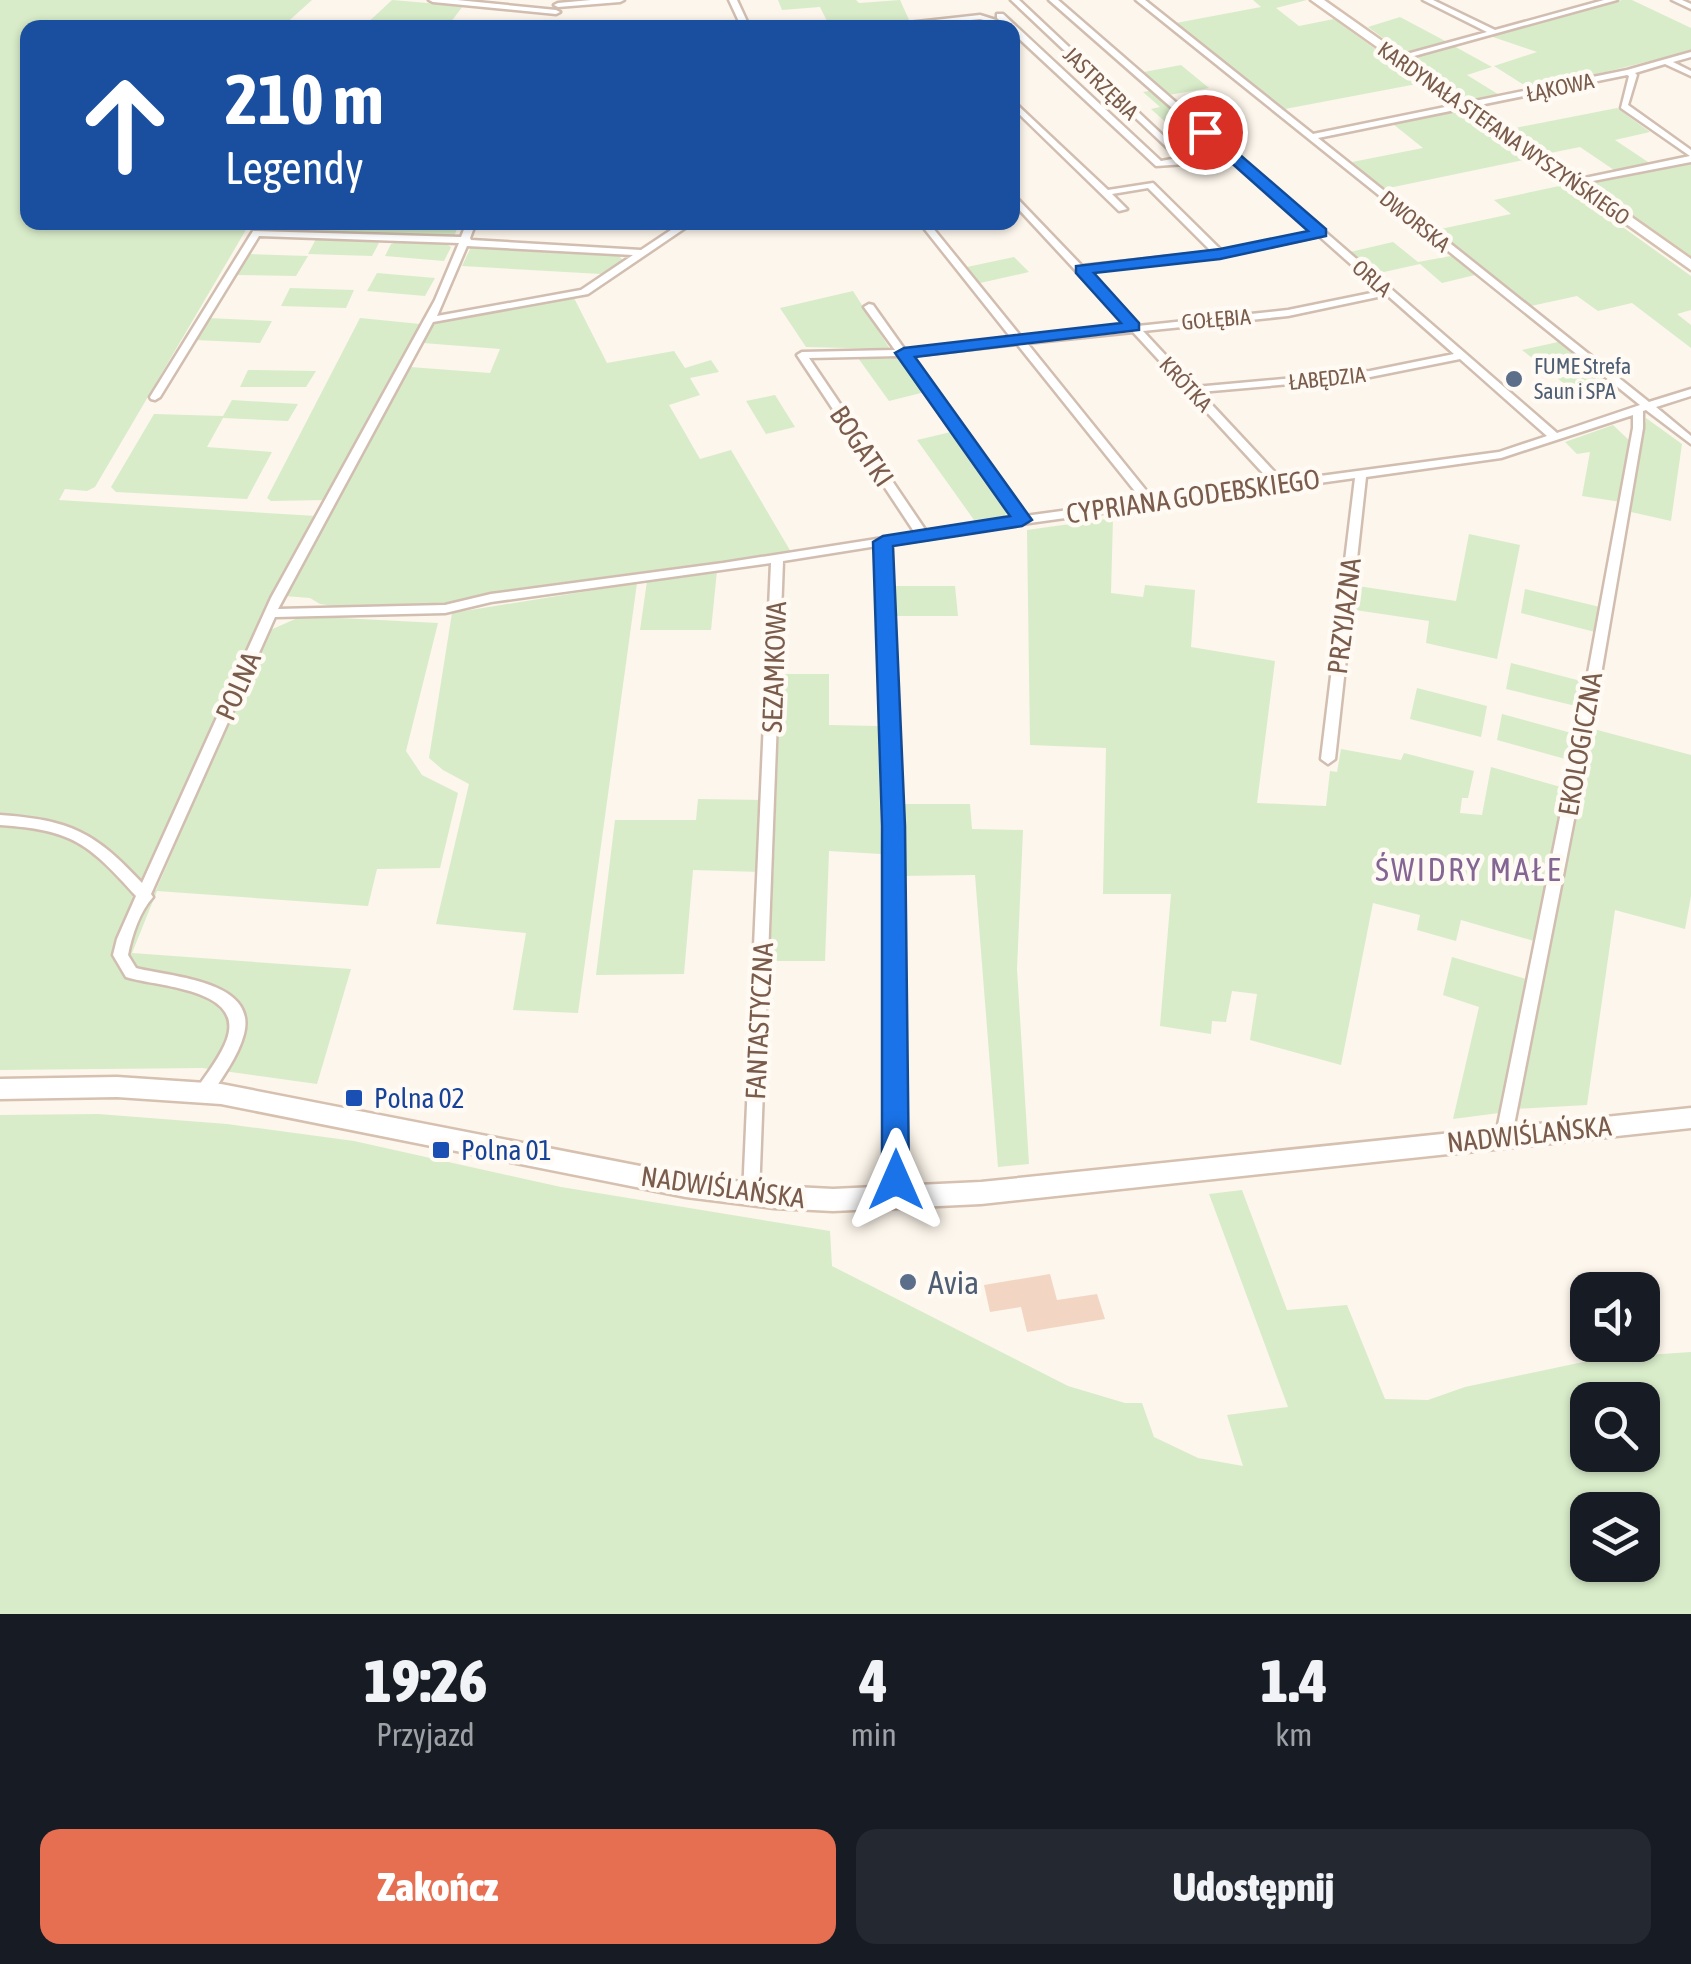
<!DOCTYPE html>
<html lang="pl">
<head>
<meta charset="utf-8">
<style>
	:root { --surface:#171b24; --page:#242831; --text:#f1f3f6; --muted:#9ea1a6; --accent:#e76f51 }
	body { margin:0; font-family:"Asap Condensed",sans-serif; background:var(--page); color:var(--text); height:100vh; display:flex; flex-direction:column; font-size:38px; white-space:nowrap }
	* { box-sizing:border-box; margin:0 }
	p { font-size:32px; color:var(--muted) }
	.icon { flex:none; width:55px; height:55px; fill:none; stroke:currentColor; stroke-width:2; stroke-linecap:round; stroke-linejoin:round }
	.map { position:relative; height:1614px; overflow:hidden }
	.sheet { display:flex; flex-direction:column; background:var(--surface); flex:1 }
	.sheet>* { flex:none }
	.top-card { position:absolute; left:20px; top:20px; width:1000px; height:210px; border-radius:20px; box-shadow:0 2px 8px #0004; background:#1a4fa0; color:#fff; overflow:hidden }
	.fabs { position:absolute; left:1570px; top:1272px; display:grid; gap:20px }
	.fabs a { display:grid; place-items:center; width:90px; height:90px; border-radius:20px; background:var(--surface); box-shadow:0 2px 8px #0004; font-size:50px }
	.pin { position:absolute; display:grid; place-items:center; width:85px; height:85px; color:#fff; margin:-42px; border:5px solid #fff; border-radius:50%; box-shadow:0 2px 10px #0007 }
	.me { position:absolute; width:110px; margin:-55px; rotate:0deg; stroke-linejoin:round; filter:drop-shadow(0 0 8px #0008) }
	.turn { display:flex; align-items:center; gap:35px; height:210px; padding:0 40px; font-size:45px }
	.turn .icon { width:130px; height:130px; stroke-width:2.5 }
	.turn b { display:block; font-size:70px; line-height:85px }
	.eta { display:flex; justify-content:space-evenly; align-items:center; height:170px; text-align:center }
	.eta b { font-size:60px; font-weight:800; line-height:70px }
	.button { display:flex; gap:20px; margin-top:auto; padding:20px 40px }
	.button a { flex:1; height:115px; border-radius:20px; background:var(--accent); color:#fff; font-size:40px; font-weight:800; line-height:115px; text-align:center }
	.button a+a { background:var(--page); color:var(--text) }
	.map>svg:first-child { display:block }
	.green { fill:#d8ecc9; fill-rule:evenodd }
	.building { fill:#f3d5c3 }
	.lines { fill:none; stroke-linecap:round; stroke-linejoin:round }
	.street-casing { stroke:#d1beb0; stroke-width:5 }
	.secondary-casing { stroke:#d6c0b0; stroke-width:5 }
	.street { fill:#fff; fill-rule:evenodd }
	.secondary { fill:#fff; fill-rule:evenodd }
	.route { fill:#1a73e8; stroke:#114b97; stroke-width:2.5 }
	.service-dot { fill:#5c6f8a; stroke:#fffaf3; stroke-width:4 }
	.transit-dot { fill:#1a4fb4; stroke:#fffaf3; stroke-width:4 }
	.labels { text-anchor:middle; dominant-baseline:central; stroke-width:9; stroke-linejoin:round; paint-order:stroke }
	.far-street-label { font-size:22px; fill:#7a5c4d; stroke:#fffaf3 }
	.far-service-label { font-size:22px; fill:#4e5e75; stroke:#fffaf3; text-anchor:start }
	.street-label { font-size:28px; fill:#7a5c4d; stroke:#fffaf3 }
	.transit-label { font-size:28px; fill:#164399; stroke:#fffaf3; text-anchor:start }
	.quarter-label { font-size:32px; letter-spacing:2.5px; fill:#846695; stroke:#fffaf3 }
	.near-service-label { font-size:32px; fill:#4e5e75; stroke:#fffaf3; text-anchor:start }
</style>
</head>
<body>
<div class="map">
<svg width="1691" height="1614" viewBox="0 0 1691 1614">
	<rect width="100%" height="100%" fill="#fdf6ec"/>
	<path class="green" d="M0,0H312L282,27L28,28V222L459,223L454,237L247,228L95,487L87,491L65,489L59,500L316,516L257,626L145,890H156L268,631L302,616L438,623L406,751L422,775L458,793L440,868L377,869L368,906L157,891L132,953L351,969L317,1084L202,1068L0,1070Z
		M392,0L463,6L447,27H363Z
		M778,0H856L859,3L900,0L910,22L830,27L820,7L782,10Z
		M1253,0H1307L1276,8L1299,26L1334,19L1422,83L1285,109L1176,23L1261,7Z
		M1622,0H1632L1691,28V51L1532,90L1494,66L1537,52L1487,35Z
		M1400,17L1449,43L1406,55L1368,27Z
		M1452,45L1492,67L1467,75L1501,96L1472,102L1414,60L1416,56Z
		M1181,65L1209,88L1169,95L1144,72Z
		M1154,90L1217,146L1213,152L1202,155L1151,109L1160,107L1143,92Z
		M1617,108L1650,132L1615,140L1651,164L1617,172L1580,147L1545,154L1510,129Z
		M1456,112L1464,113L1528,159L1384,189L1352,162L1423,148L1393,124Z
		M1691,161V259L1586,183Z
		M1564,185L1691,276V310L1677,314L1691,325V348L1632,303L1598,311L1577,296L1531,306L1436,230L1511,214L1494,200Z
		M317,237L373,240L379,243L372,256L308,254Z
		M399,241L445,243L451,247L444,261L385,256L391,244Z
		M1393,242L1418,262L1451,256L1475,275L1442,283L1420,264L1375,274L1350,252Z
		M471,247L617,254L623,260L601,274L462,266Z
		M245,254L308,256L296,276L234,275Z
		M1014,257L1029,272L980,283L967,267Z
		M377,273L435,278L425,296L367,291Z
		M290,288L354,290L346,308L281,306Z
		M853,291L890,349L806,347L780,308Z
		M574,298L607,363L674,351L685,368L711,360L719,372L690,378L700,395L669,405L700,459L731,450L791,552L442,605L340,607L320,604L310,598L284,596L410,367L490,373L500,349L423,343L434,322Z
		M208,318L272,321L260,343L195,340Z
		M360,318L420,324L325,500L271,501L267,498Z
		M1558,342L1607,382L1572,390L1522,350Z
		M858,358L900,359L925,392L889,401Z
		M248,370L316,371L306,387H240Z
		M775,395L795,427L766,434L746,401Z
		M232,400L298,404L288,421L223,418L207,447L272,452L247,499L116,492L111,487L154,414L223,416Z
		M1646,418L1682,444L1671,521L1631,512Z
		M1613,425L1632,443L1621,502L1582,496L1590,452L1577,454L1565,442Z
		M951,432L1009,510L1004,516L974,520L917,440Z
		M1113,518L1111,593L1143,597L1145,585L1195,590L1191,647L1275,661L1257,803L1326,806L1330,771L1337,772L1341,749L1401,760L1404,753L1474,771L1468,798H1462L1460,813L1482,815L1491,767L1564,788L1534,941L1461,920L1456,941L1417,930L1420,915L1373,903L1341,1065L1250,1040L1257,994L1232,991L1226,1022L1212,1021L1211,1034L1160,1026L1171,894H1103L1106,748L1030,745L1027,530Z
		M1469,534L1520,545L1497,659L1426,643L1429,621L1355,610L1358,586L1456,601Z
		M717,571L711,630H640L647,581Z
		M637,583L578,1013L513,1010L526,933L436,924L469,784L443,770L429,758L452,613Z
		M955,586L958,616H895L894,586Z
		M1525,589L1600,607L1595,632L1521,613Z
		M1511,663L1585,682L1580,707L1506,689Z
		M781,674H829V725L878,726L881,854L829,851L825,961H770Z
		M1417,688L1487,706L1481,737L1410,719Z
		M1502,714L1575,734L1569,760L1497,740Z
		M1590,728L1691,755V896L1685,929L1615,910L1587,1105L1514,1109Z
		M698,799L764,800L761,872L693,870L684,974L596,975L615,820H696Z
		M899,804H970L972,829L1023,830L1017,969L1029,1164L998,1167L975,875L900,876Z
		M1452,957L1526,979L1499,1113L1453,1119L1479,1007L1443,995Z
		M98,1114L227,1124L354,1141L561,1187L830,1231L832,1266L1068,1386L1125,1403H1142L1154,1437L1198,1458L1243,1466L1227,1415L1288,1407L1209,1194L1242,1190L1287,1310L1347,1305L1385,1399L1428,1400L1465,1387L1602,1358L1691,1352V1614H0V1115ZM1642,1400V1455H1588V1400ZM1642,1510V1565H1588V1510Z"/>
	<path class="building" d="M1050,1274L1057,1300L1097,1294L1105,1319L1027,1332L1021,1307L990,1312L984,1285Z"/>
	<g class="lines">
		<g class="street-casing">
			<path id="street" d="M429,0H457L556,10L560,12L556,14L433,2Z
				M591,0H624L620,2L558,7L554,5L558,3Z
				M729,0H737L750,28H742Z
				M1011,0H1019L1186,157L1221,151L1049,0H1058L1557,433L1640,405L1136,0H1145L1313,134L1627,70L1691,52V57L1673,62L1691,71V76L1665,64L1635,73L1637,75L1628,105L1691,150V162L1572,185L1570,183L1575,180L1690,156L1621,108L1629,76L1627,75L1318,138L1649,402L1691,389V396L1656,407L1691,436V444L1646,410L1643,411V428L1591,733L1514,1125L1517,1136L1515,1141L1509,1143L1503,1141L1498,1125L1577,733L1633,428V415L1501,458L1366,477L1335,759L1328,764L1321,759L1355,478L1022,524L889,545L900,825L906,1200L904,1205L898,1207L892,1205L890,1200L886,825L877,546L783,561L759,1195L757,1200L751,1202L745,1200L743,1195L771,563L491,602L445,613L275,617L151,894L153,897C140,911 132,935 128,955L136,968C169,977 258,980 244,1034C238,1057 222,1077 210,1097L204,1099L198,1097L196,1092L198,1087C208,1072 221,1056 227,1039C245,988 157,987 126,977L113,955L117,939L136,896C88,843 73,830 0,825V815C70,820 95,832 142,883L271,598L435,300L459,243L259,236L160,397L155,400L151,399L150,397L253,231L461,237L467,222H476L470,238L471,240L641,250L683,222H694L588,294L433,322L278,609L445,605L491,594L723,563L915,533L797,355L802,352L895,350L864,307L869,304L873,305L905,350L1012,339L919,222H928L1022,338L1128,327L1012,202V193L1082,266L1212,252L1148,188L1112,194L1127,209L1119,211L1012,107V100L1108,190L1153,183L1222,251L1313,232L1226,155L1186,164L1156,166L1012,32V28H1008L997,18V14H1003L1161,161L1178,158ZM1319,236L1381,291L1288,310L1138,326L1087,271L1220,257ZM467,246L633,255L581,290L437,316ZM1387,295L1454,354L1370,371L1195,387L1143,331L1288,316ZM1133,332L1272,483L1153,499L1027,343ZM1017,344L1142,500L1025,516L909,356ZM899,356L1014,518L926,531L809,358ZM1460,359L1547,436L1499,452L1283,481L1200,392L1370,377Z
				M1423,0H1433L1495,30L1604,0H1617L1396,61V57L1487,32Z
				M1672,0H1682L1691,4V9Z
				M980,15L996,20L992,22L980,19L897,28H863Z"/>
		</g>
		<g class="secondary-casing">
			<path id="secondary" d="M1311,0H1324L1691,259V270Z
				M117,1077L221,1084L686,1175L774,1186L833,1189L981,1182L1691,1108V1128L981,1204L833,1211L774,1208L686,1197L221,1104L117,1097L0,1099V1079Z"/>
		</g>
		<use href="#street" class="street"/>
		<use href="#secondary" class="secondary"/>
	</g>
	<path class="route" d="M1200,129H1210L1326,229V236L1220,259L1094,273L1139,323V330L915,357L1032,520L1022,526L893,546L905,826L909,1180L905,1188L896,1192L886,1188L882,1180V826L873,542L883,536L1010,516L895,353L904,348L1121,323L1076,273V266L1220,249L1308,231L1200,135Z"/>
	<g class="service-dot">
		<circle cx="1514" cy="379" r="10"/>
		<circle cx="908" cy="1282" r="10"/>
	</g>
	<g class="transit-dot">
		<rect x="344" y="1088" width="20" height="20" rx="5"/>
		<rect x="431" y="1140" width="20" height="20" rx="5"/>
	</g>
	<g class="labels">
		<g class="far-street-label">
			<text transform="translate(1101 83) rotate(44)">JASTRZĘBIA</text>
			<text transform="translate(1560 87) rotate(-12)">ŁĄKOWA</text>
			<text transform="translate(1504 133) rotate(35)">KARDYNAŁA STEFANA WYSZYŃSKIEGO</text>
			<text transform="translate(1415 221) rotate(39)">DWORSKA</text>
			<text transform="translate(1372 278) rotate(41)">ORLA</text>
			<text transform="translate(1216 319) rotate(-5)">GOŁĘBIA</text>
			<text transform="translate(1327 378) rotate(-6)">ŁABĘDZIA</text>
			<text transform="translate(1186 384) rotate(47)">KRÓTKA</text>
		</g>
		<g class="far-service-label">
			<text x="1534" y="366">FUME Strefa<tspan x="1534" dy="25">Saun i SPA</tspan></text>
		</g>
		<g class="street-label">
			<text transform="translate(862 446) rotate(56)">BOGATKI</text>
			<text transform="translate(1193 496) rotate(-8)">CYPRIANA GODEBSKIEGO</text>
			<text transform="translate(1344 616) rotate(-83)">PRZYJAZNA</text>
			<text transform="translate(774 667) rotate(-88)">SEZAMKOWA</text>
			<text transform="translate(238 686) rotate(-66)">POLNA</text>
			<text transform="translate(1580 744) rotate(-80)">EKOLOGICZNA</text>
			<text transform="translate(759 1021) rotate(-87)">FANTASTYCZNA</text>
			<text transform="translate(1529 1134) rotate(-6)">NADWIŚLAŃSKA</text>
			<text transform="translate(723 1187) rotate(8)">NADWIŚLAŃSKA</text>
		</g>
		<g class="transit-label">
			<text x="374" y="1098">Polna 02</text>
			<text x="461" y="1150">Polna 01</text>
		</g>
		<g class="quarter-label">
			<text x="1469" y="869">ŚWIDRY MAŁE</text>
		</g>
		<g class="near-service-label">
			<text x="928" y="1282">Avia</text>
		</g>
	</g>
</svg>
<div class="fabs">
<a><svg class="icon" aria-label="sound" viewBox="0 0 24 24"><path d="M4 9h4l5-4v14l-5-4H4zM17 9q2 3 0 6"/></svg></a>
<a><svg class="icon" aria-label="search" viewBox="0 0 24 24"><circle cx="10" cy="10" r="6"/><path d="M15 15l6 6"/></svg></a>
<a><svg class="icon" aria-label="layers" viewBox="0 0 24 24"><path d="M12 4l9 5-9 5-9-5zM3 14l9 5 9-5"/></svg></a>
</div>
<div class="pin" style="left:1205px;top:132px;background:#d93025"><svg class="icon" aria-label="arrive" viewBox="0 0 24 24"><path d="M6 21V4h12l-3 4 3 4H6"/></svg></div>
<svg class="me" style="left:896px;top:1180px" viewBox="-20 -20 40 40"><path d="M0-17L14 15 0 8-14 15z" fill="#1a73e8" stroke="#fff" stroke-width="4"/></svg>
<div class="top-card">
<div class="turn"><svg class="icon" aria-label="ahead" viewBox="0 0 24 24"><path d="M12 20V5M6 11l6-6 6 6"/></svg><div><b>210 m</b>Legendy</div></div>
</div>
</div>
<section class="sheet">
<div class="eta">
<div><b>19:26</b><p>Przyjazd</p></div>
<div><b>4</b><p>min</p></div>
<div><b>1.4</b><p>km</p></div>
</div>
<div class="button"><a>Zakończ</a><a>Udostępnij</a></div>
</section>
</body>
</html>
